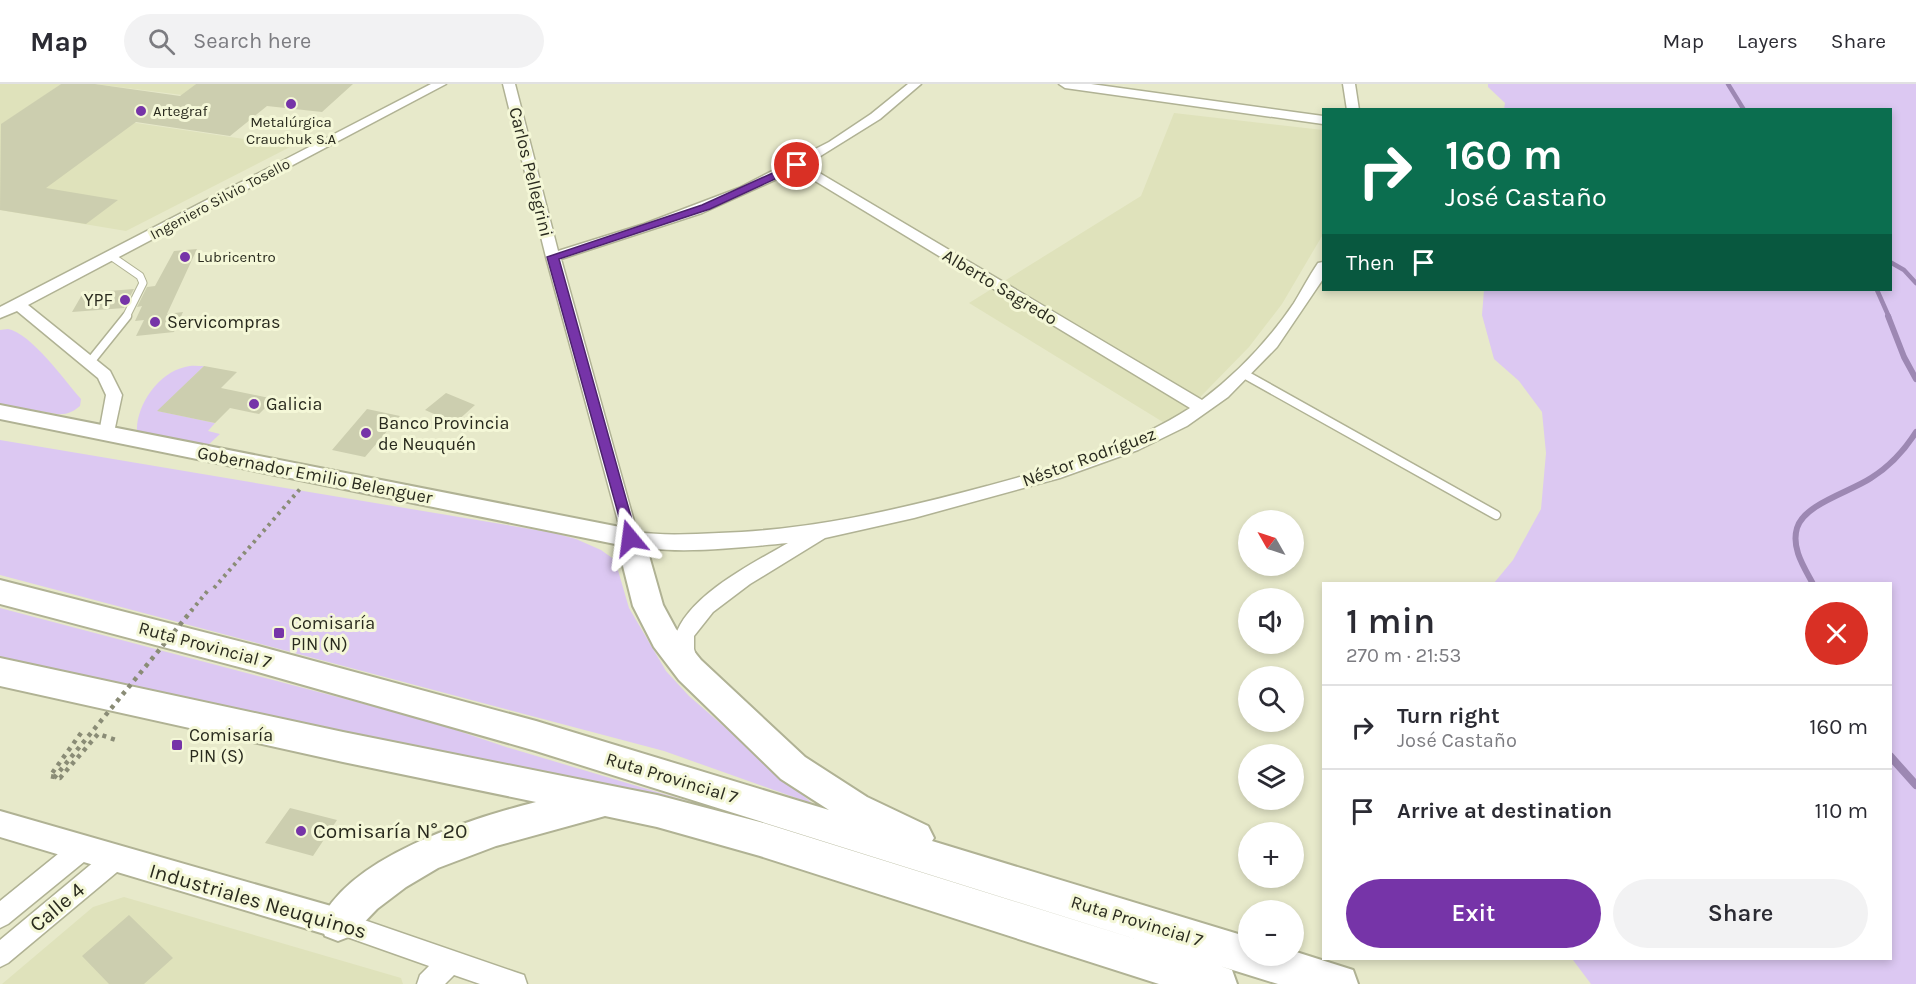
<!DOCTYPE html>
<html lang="en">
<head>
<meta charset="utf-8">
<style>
	:root { --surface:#fff; --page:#f2f2f3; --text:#2b2b33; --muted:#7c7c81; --line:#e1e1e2; --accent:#7634a8 }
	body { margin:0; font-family:Karla,sans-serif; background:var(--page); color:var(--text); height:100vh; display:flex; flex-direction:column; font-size:22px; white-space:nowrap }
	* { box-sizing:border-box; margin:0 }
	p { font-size:20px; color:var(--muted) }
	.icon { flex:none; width:33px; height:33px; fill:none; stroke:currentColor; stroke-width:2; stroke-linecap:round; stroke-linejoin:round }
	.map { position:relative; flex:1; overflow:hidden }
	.drawer { position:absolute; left:1322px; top:498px; width:570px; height:378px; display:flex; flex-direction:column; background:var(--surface); border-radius:0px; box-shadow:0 3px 9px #0003 }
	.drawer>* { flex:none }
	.banner { position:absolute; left:1322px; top:24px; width:570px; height:183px; border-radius:0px; box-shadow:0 3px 9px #0003; background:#0b6e4f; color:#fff; overflow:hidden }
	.needle { width:39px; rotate:309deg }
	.controls { position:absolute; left:1238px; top:426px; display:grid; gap:12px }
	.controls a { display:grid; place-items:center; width:66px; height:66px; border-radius:50%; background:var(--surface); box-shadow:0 3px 9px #0003; font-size:30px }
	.pin { position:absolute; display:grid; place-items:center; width:51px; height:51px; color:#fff; margin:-26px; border:3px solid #fff; border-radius:50%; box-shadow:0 2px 6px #0007 }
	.me { position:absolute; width:66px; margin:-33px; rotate:344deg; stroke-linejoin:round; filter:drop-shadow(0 0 4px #0008) }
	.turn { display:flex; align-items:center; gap:21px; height:126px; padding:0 24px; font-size:27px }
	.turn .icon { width:78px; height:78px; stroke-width:2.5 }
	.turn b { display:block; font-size:42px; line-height:51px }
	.then { display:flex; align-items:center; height:57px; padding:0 24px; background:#0003; gap:12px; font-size:22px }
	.round { display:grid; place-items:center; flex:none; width:63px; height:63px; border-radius:32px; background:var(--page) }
	.summary { display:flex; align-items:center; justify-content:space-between; height:102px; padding:0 24px }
	h1 { font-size:36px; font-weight:600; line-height:45px }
	.primary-button { display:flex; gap:12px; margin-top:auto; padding:12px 24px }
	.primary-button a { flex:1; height:69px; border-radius:36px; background:var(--accent); color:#fff; font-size:24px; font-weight:600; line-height:69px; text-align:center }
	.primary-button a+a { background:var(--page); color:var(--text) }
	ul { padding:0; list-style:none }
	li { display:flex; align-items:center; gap:18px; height:84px; padding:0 24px; border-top:2px solid var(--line) }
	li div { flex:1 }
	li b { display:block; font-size:22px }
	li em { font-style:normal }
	header { display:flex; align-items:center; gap:36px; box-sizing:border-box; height:84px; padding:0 30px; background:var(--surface); border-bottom:2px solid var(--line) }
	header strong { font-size:28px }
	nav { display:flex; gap:33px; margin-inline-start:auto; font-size:21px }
	.search { width:420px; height:54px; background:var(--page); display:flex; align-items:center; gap:15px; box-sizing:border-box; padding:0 21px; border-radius:33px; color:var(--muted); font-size:22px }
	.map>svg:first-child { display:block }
	.built { fill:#dfe2bb }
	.green { fill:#dcc8f2 }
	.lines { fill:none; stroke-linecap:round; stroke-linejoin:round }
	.stream-far2 { stroke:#9d88b3; stroke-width:4.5 }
	.stream-far1 { stroke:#9d88b3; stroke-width:6 }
	.stream { stroke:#9d88b3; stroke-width:8 }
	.building { fill:#ccceaf }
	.service-far1-casing { stroke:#b0b294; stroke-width:9 }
	.service-casing { stroke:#b0b294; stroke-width:11 }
	.minor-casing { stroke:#b0b294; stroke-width:3 }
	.tertiary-casing { stroke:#b0b294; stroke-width:4 }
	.trunk-casing { stroke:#b0b294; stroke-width:4 }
	.path-far1 { stroke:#8a8c76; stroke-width:4; stroke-dasharray:3 4.5; stroke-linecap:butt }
	.path { stroke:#8a8c76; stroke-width:4.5; stroke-dasharray:4 5; stroke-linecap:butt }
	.service-far1 { stroke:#fff; stroke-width:7 }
	.service { stroke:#fff; stroke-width:8 }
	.minor { fill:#fff; fill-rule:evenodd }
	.tertiary { fill:#fff; fill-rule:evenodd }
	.trunk { fill:#fff; fill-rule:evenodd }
	.path-bridge-far1 { stroke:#8a8c76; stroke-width:4; stroke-dasharray:3 4.5; stroke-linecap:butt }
	.path-bridge { stroke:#8a8c76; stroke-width:4.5; stroke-dasharray:4 5; stroke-linecap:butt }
	.route { fill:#7634a8; stroke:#4d226d; stroke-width:1.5 }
	.poi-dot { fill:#7634a8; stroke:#f4f7d7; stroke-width:2 }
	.labels { text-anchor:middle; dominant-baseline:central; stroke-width:6; stroke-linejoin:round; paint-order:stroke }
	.far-poi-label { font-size:15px; fill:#292a1e; stroke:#f4f7d7; text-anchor:start }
	.far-street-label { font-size:15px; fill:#292a1e; stroke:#f4f7d7 }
	.street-label { font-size:18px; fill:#292a1e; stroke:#f4f7d7 }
	.poi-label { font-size:18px; fill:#292a1e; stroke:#f4f7d7; text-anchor:start }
	.near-poi-label { font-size:21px; fill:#292a1e; stroke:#f4f7d7; text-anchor:start }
	.near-street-label { font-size:21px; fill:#292a1e; stroke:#f4f7d7 }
</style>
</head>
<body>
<header>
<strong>Map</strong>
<div class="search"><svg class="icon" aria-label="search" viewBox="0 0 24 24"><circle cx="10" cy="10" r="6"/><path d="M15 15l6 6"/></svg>Search here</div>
<nav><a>Map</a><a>Layers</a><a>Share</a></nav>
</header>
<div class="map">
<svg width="1916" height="900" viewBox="0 0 1916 900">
	<rect width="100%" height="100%" fill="#e7e9ca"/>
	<path class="built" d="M0,0H61L28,23L292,62L126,147L0,126Z
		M95,0H196L182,11Z
		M1174,29L1323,46V146L1322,152L1282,220L1249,263L1171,343L969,219L1141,112Z
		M124,813L401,894L403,900H2L93,823Z"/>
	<path class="green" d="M1488,0H1916V900H1591L1573,876L1890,874V500L1494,499L1513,476L1541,425L1546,369L1542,328L1519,297L1494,275L1482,231L1484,206H1890V26L1504,25L1505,19L1488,3Z
		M8,245C31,249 65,297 81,315L80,322C73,328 66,331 57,330L0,320V246Z
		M204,282L158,327L215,339L208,347L220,350L207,362L137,347C136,322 158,289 185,283C191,281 198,282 204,282Z
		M0,356L554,449L576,455L601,466L615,476L629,524L666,587L689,612L813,720L664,667L0,491Z
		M0,524L429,637L506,663L748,735L505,683L0,581Z"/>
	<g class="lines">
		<path class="stream-far2" d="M1728,0L1744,26
			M1890,178L1904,186L1916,199
			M1877,206L1889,233"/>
		<path class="stream-far1" d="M1888,232L1904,273L1916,295
			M1813,500C1804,483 1791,464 1797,444C1804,420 1850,408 1871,394C1890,382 1904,367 1916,348"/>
		<path class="stream" d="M1890,672L1916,701"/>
	</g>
	<path class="building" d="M61,0H95L180,12L196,0H353L322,28L267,22L230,52L136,38L46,104L118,116L86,140L0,126L1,40Z
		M197,165L167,230L183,228L174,248L136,252L144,236L135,237L142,222L137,223L147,203L155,202L174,167Z
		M134,205L124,224L72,228L83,209Z
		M204,282L237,288L221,304L274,315L259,330L230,324L215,339L157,327Z
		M446,309L475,321L455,339L425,326Z
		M367,325L400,332L365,373L332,366Z
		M290,724L337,736L313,772L265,759Z
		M129,831L173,874L144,900H109L82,872Z"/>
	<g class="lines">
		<g class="service-far1-casing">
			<path id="service-far1" d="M111,172L140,192L143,199L126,233"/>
		</g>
		<g class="service-casing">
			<path id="service" d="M90,278L127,232
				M1244,290L1496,431"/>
		</g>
		<g class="minor-casing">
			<path id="minor" d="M431,0H446L28,221L110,287L122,311L113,353H101L99,349L106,311L98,294L17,227L0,234V223Z
				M503,0H515L558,167L644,140L739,104L829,58L871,30L908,0H921L880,35L806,81L1202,316C1238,289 1269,256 1294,219C1302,206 1309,192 1318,179L1323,178V195L1277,263L1228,313L1187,342L1138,366L1060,394L914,434L825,454L750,500L713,528L694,552V565L698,578L695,584L688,586L681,584C676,575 672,563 675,553C687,512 753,479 788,459C742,463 666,473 624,459L546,173ZM797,86L1190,324C1128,364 1057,383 987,402C897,426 812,446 719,449C692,450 664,452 637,448L561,175L702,129Z
				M1059,0H1091L1323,32V40L1065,4Z
				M1343,0H1355L1359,26H1347Z
				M82,754L90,757L93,765L90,773L8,840L0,844V817L74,757Z
				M115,764L123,767L126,775L123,783L8,879L0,883V856L107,767Z
				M338,827L515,888L524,891L527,900H480L454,891L445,900H417L420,891L429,882L330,847L326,839L330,831Z"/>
		</g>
		<g class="tertiary-casing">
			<path id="tertiary" d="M0,321L630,445L638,448L641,454L638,460L630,463L0,335Z
				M0,727L338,824L348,829L353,839L348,849L338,854L0,753Z"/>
		</g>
		<g class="trunk-casing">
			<path id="trunk" d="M630,443L640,446L644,454L663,521L676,545L701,576L805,673L867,713L928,742L934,754L932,757L1248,853V872H1293V867L1353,886L1358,900H1278L1220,882L1232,886L1237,900H1159L760,772L657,743L605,732L496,762L438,784L406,803L377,825L351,852L338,857L325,852L320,839C347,773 472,734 536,718L343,678L0,602V574L343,648L657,711L760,738L1145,858L536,667L258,588L0,520V496L258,562L536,637L829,726L781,695L679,596L654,563L633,522L616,454L620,446Z"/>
		</g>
		<path class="path-far1" d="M214,504L300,405"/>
		<path class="path" d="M81,649L50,692L60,694L98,650L119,657"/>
		<use href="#service-far1" class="service-far1"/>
		<use href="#service" class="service"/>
		<use href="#minor" class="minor"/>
		<use href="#tertiary" class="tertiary"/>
		<use href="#trunk" class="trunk"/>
		<path class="path-bridge-far1" d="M191,527L210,504"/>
		<path class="path-bridge" d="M54,694L192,526"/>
	</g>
	<path class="route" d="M797,78L802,81L801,83L710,125L559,175L637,454L635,458H626L547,173L702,121Z"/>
	<g class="poi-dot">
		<circle cx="291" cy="20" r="6"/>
		<circle cx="141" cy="27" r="6"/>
		<circle cx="185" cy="173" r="6"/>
		<circle cx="125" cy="216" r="6"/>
		<circle cx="155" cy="238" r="6"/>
		<circle cx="254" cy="320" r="6"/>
		<circle cx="366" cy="349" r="6"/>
		<rect x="273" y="543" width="12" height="12" rx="3"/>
		<rect x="171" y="655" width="12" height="12" rx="3"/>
		<circle cx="301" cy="747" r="6"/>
	</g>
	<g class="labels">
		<g class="far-poi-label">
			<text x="153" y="27">Artegraf</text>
			<text x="291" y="38" text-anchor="middle">Metalúrgica<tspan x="291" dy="17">Crauchuk S.A</tspan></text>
			<text x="197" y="173">Lubricentro</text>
		</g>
		<g class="far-street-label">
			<text transform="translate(220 115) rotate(-28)">Ingeniero Silvio Tosello</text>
		</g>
		<g class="street-label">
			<text transform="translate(531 88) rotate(76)">Carlos Pellegrini</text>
			<text transform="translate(1000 203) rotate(31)">Alberto Sagredo</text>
			<text transform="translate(1089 373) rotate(-20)">Néstor Rodríguez</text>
			<text transform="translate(315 391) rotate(11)">Gobernador Emilio Belenguer</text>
			<text transform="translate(205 561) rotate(15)">Ruta Provincial 7</text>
			<text transform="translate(672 694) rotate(17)">Ruta Provincial 7</text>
			<text transform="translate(1137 837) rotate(17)">Ruta Provincial 7</text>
		</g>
		<g class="poi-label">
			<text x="113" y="216" text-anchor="end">YPF</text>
			<text x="167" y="238">Servicompras</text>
			<text x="266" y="320">Galicia</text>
			<text x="378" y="339">Banco Provincia<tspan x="378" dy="21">de Neuquén</tspan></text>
			<text x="291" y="539">Comisaría<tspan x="291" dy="21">PIN (N)</tspan></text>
			<text x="189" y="651">Comisaría<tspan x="189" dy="21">PIN (S)</tspan></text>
		</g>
		<g class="near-poi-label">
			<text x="313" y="747">Comisaría N° 20</text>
		</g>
		<g class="near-street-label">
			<text transform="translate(258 817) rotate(16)">Industriales Neuquinos</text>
			<text transform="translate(57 823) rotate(-40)">Calle 4</text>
		</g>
	</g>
</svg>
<div class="controls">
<a><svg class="needle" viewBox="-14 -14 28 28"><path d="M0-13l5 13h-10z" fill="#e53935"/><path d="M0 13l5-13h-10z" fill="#7c7c81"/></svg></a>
<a><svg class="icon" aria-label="sound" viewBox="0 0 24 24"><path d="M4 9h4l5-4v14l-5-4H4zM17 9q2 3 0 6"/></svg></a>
<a><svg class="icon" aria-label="search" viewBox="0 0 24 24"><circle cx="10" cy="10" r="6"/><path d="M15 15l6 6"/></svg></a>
<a><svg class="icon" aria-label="layers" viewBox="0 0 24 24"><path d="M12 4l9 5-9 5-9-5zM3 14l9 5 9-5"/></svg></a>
<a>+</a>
<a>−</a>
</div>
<div class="pin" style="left:797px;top:81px;background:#d93025"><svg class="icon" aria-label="arrive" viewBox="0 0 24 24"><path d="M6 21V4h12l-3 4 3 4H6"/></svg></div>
<svg class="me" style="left:630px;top:454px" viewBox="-20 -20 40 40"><path d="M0-17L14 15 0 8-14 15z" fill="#7634a8" stroke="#fff" stroke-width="4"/></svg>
<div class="banner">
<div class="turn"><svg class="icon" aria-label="right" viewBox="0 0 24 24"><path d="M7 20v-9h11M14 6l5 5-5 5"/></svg><div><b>160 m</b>José Castaño</div></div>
<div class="then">Then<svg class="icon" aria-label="arrive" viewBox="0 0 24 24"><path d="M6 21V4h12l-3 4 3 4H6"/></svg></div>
</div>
<section class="drawer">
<div class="summary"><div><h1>1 min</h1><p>270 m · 21:53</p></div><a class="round" style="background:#d93025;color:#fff"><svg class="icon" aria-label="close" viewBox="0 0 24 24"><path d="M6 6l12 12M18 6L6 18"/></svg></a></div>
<ul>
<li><svg class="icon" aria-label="right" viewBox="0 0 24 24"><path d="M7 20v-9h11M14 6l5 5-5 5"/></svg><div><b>Turn right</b><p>José Castaño</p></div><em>160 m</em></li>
<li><svg class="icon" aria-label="arrive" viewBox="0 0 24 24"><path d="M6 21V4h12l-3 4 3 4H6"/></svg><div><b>Arrive at destination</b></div><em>110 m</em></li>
</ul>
<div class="primary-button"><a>Exit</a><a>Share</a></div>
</section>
</div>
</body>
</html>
